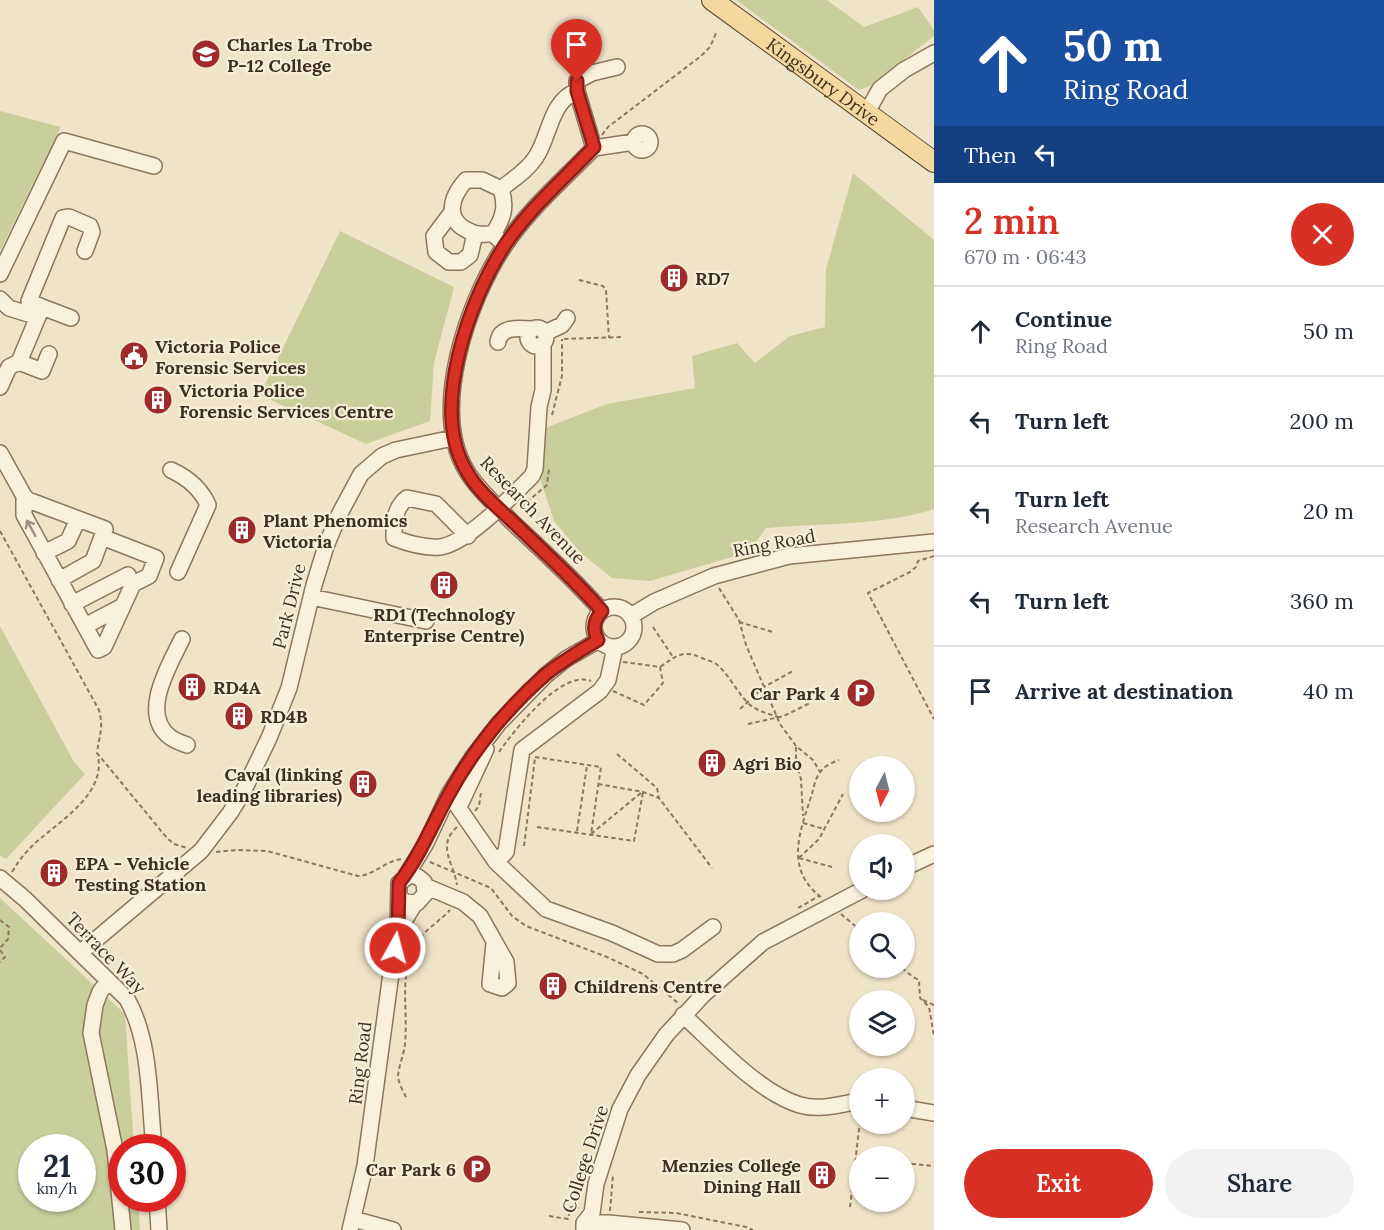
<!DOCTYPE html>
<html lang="en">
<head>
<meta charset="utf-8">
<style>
	:root { --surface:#fff; --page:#f2f2f3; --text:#1f2937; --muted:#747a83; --line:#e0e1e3; --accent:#d93025 }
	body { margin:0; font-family:Lora,serif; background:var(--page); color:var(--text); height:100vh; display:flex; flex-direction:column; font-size:22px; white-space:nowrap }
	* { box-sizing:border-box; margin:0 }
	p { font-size:20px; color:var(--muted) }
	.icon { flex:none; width:33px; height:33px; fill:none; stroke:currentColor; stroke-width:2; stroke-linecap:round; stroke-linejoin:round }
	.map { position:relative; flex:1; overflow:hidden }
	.side { display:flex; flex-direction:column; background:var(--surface); width:450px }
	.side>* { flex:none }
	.banner { background:#1a4fa0; color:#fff; overflow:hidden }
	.needle { width:39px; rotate:187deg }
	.controls { position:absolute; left:849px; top:756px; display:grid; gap:12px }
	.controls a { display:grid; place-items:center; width:66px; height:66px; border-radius:50%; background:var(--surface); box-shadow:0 2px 4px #0004; font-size:30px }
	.speed { position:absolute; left:18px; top:1134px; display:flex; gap:12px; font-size:30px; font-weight:700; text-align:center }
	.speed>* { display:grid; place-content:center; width:78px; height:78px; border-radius:50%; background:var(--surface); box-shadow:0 2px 4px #0004; line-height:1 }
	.speed small { font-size:15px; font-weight:400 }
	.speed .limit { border:9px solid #d22; background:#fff; color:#111 }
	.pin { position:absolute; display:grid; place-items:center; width:51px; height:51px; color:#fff; margin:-62px -26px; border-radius:50% 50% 50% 0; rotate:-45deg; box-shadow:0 0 6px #0007 }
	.pin .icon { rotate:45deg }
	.me { position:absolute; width:66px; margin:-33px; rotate:7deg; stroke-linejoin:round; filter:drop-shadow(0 0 4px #0008) }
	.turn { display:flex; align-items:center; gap:21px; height:126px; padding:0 30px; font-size:27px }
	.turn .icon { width:78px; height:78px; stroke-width:2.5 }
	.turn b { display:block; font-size:42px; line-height:51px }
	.then { display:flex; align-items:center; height:57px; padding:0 30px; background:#0003; gap:12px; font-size:22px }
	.round { display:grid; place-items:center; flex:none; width:63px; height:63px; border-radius:32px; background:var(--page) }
	.summary { display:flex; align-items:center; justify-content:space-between; height:102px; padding:0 30px }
	h1 { font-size:36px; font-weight:600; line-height:45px; color:var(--accent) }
	.action { display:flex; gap:12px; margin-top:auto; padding:12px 30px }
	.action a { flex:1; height:69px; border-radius:36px; background:var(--accent); color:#fff; font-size:24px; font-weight:600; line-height:69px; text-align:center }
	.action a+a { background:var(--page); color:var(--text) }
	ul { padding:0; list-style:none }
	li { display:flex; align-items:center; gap:18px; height:90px; padding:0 30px; border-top:2px solid var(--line) }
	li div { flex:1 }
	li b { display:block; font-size:22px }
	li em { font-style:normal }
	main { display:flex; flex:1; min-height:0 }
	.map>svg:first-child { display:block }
	.green { fill:#c9cf9b; fill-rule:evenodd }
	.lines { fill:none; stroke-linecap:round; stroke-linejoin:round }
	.minor-casing { stroke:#8d765c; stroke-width:18 }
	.major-casing { stroke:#5b4430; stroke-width:22 }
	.path { stroke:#8d765c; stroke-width:2; stroke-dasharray:4.5 3; stroke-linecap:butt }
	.minor { stroke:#faf1dc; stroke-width:15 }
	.major { stroke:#f3d9a0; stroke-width:20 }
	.oneway { stroke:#9c907e }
	.route-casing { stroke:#8d1f18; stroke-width:15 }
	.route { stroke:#d93025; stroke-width:10 }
	.labels { text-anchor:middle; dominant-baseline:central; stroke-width:4.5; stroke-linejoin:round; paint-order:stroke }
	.poi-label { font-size:18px; font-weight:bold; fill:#3d2e20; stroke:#f7eed8; text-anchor:start }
	.street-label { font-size:18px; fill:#3d2e20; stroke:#f7eed8 }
</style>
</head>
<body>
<main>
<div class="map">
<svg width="934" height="1230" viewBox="0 0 934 1230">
	<rect width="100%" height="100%" fill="#f0e4c8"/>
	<path class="green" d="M736,0H827L864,27L918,7L934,30V36L870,86L859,90Z
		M0,111L61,127L0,251Z
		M853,173L934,240V509C880,526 822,523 766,528L749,552L650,581L612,578L580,552L554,521L532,454L545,428L607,404L695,388L692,356L737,343L755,363L790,336L825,327L826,269Z
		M340,231L454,287L434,363L430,421L366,444L260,395Z
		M0,626L74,762L85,774L6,859L0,856Z
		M0,898L125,1014L134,1147L122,1148V1198L138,1199L140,1230H0ZM32,1148H82V1198H32Z"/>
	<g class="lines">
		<g class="minor-casing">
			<path id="minor" d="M867,112L880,89L904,70L934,53
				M634 142a8 8 0 1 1 16 0a8 8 0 1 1-16 0Z
				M594,148C564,179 529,209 505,245C468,300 430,409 466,470C477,489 496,505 511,521C542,550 574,579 602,611
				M594,148L577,91V81L592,73L617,67
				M594,148L634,142
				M501,189C513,179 527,171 536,157C550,136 550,101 577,91
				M452,212L434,236L436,252L449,262H461L470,255L475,234
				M493,234C503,219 507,207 501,189L482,180H466C449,199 444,223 474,233C479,235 487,234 493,234L505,245
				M0,274L64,141L154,166
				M0,299L9,308L38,317
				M42,307L71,318
				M528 337a9 9 0 1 1 18 0a9 9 0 1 1-18 0Z
				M545,333L562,325L567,318
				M498,342C500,326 519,328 532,329
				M19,362L42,371L49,354
				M0,387L9,367L19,362L42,307L29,301L63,218L69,217L90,226L92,232L85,251
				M0,453L24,496L28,500L105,529L93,561L59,580
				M171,470C186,477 201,489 208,505L178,572
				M24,496V515L98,650L104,647L133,584L149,576L156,558L102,537
				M468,536L436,504L407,498C394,508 394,523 394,538C407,543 426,548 440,547C466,544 513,495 532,476L535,469L539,407L543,390V344
				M44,553L68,541L78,519
				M311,597L426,621
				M72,604L128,575
				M594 627a20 20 0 1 1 40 0a20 20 0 1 1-40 0Z
				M631,616L654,602L714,576L789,556L934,542
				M85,626L123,606
				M182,639C170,664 139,714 170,737C175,741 182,743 187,745
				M449,794L496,862L546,909L612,933L658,954H673L682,950L713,927
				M459,807L486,749
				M496,862L506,852L522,750L600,691L608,680L615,647
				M904,868L934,854
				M406,876L426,843L449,794L472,758L499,723L546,675L566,659L599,640
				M0,878L25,899L127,999C151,1041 149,1100 154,1148
				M425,886L463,902L480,916L506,962L508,983L502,988L490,984L494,943
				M398,930L399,883L410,875L418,877L424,882L425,894L417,903L405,902L399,896
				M80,953L201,851L230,813L243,792L269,738L289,688L314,585L326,546L339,515L361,474L382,456L396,450L453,438
				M108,981L100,992L95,1005L91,1033L115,1150L123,1230
				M683,1015C715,1044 759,1093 800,1105C820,1111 840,1104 860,1101
				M904,1108L934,1113
				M157,1198L159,1230
				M353,1219L393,1230
				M584,1223H608L682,1230
				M350,1230L365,1166L392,966L398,931L415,903
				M584,1230V1223L592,1213L596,1184L620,1109L638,1075L666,1035L703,995L763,942L862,890"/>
		</g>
		<g class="major-casing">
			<g id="major">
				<path id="s1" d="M712,0L934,162"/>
			</g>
		</g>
		<path class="path" d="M602,135L608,127L701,56L710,47L717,31
			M579,280L603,286L606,290L609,338
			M564,339L621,337
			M552,415L562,376V339
			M521,507L547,485L549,468
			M0,531L99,710C104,728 99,736 97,753L167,838L174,844L187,848
			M934,556L918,561L916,567L910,572L868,593L934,719
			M719,588L739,620L746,645L780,724L796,746L813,760L820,772
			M739,622L773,632
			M653,627L673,657
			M623,662L660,667C676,656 683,649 702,658C706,660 711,661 715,663C729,674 736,691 748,703C756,711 767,713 778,717
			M613,691L644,705L663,683L660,667
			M740,709L764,687L793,671
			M748,724L784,716L810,703
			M796,747V763L801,779L803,816
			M499,752C514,731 561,669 591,681
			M617,754L657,788L659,798
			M535,757L601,767L591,834
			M598,784L643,792L659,798L712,868
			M475,811L479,806L481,792
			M803,823L824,829
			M457,827C436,846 454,863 457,885
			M537,827L634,841L643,792
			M577,831L587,766
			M591,834L642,792
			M524,846L535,758
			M216,852L237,850L267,851L358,876C375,875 386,860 403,859
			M799,858L819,839L843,794
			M799,858L832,867
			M430,862L491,888L512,916L526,926L607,957L643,974L678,1003
			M12,872C18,862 24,854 32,846C56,823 106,796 98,756
			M821,897C784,869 800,831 812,794C814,786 816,775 823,769C826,765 834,762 839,760
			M873,897L889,890
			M798,908L819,896
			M841,914L860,930
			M0,920L9,927L8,939L0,948
			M0,950L5,957L0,962
			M902,968L913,977L919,980L920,998L929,1007L934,1036
			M923,1000L934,1005
			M406,1097C403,1091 398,1082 398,1076C399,1065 404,1054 405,1044C408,1012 400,981 412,951C420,932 437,924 450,910
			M904,1163L934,1166
			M850,1207L860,1121
			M610,1211L613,1175
			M639,1212L676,1213L746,1227L753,1230
			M549,1216L568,1219L571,1207L579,1208"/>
		<use href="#minor" class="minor"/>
		<use href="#major" class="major"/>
	</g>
	<defs><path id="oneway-shaft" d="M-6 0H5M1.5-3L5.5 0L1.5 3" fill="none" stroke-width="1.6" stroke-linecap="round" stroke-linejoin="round" transform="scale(1.5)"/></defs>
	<use class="oneway" href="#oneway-shaft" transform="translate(31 528) rotate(-119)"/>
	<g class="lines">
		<g class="route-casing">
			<path id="route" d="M395,948L398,931L399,883C420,856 432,825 448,796C472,751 507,708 545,675C562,661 580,651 598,640C592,629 594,620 602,611C574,579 542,550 512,521C496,506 476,489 466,470C430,409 469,300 505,245C529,209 564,179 594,147L577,91V81"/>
		</g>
		<use href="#route" class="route"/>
	</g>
	<defs>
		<g id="school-disc" transform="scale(1.5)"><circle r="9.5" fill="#9e2a2b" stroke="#f7eed8"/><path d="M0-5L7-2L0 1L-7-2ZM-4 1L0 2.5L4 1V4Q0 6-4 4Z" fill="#fff"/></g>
		<g id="building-disc" transform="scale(1.5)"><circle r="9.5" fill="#9e2a2b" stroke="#f7eed8"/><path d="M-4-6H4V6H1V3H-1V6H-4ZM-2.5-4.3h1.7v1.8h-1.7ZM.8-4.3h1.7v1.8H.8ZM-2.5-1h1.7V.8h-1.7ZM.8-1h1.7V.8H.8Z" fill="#fff"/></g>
		<g id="civic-disc" transform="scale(1.5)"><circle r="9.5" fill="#9e2a2b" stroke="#f7eed8"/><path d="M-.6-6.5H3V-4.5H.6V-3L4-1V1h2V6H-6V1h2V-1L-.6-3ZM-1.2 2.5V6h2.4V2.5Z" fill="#fff"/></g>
		<g id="parking-disc" transform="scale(1.5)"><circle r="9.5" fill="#9e2a2b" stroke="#f7eed8"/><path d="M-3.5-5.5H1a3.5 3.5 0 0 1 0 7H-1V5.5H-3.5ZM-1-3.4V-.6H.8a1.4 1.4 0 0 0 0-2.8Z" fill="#fff"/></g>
	</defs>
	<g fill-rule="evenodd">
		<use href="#school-disc" x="206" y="54"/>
		<use href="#building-disc" x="674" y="278"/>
		<use href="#civic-disc" x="134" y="356"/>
		<use href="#building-disc" x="158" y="400"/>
		<use href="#building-disc" x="242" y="530"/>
		<use href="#building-disc" x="444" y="585"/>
		<use href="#building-disc" x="192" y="687"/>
		<use href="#parking-disc" x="861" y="693"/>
		<use href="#building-disc" x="239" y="716"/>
		<use href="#building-disc" x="712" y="763"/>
		<use href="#building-disc" x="363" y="784"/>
		<use href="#building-disc" x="54" y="873"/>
		<use href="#building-disc" x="553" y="986"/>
		<use href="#parking-disc" x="477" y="1169"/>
		<use href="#building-disc" x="822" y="1175"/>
	</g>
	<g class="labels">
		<g class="poi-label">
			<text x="227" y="44">Charles La Trobe<tspan x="227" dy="21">P-12 College</tspan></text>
			<text x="695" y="278">RD7</text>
			<text x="155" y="346">Victoria Police<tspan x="155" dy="21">Forensic Services</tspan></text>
			<text x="179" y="390">Victoria Police<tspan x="179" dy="21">Forensic Services Centre</tspan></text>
			<text x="263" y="520">Plant Phenomics<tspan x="263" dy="21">Victoria</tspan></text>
			<text x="444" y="614" text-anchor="middle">RD1 (Technology<tspan x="444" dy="21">Enterprise Centre)</tspan></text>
			<text x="213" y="687">RD4A</text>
			<text x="840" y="693" text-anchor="end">Car Park 4</text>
			<text x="260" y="716">RD4B</text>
			<text x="733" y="763">Agri Bio</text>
			<text x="342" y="774" text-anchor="end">Caval (linking<tspan x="342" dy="21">leading libraries)</tspan></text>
			<text x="75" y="863">EPA - Vehicle<tspan x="75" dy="21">Testing Station</tspan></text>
			<text x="574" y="986">Childrens Centre</text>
			<text x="801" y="1165" text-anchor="end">Menzies College<tspan x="801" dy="21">Dining Hall</tspan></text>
			<text x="456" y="1169" text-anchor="end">Car Park 6</text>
		</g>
		<g class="street-label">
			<text stroke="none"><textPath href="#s1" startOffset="138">Kingsbury Drive</textPath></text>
			<text transform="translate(533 510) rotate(46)">Research Avenue</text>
			<text transform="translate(774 543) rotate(-11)">Ring Road</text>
			<text transform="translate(289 606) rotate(-76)">Park Drive</text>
			<text transform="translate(106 953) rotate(46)">Terrace Way</text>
			<text transform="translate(360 1063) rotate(-83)">Ring Road</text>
			<text transform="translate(585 1159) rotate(-72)">College Drive</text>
		</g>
	</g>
</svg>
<div class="controls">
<a><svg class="needle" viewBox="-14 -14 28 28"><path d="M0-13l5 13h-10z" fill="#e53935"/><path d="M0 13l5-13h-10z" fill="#747a83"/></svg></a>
<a><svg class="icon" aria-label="sound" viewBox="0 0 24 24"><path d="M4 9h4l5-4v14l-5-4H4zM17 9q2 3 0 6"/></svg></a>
<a><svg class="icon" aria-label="search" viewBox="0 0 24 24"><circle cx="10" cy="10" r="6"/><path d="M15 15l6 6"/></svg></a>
<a><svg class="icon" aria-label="layers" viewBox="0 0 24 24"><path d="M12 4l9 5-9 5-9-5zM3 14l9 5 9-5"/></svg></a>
<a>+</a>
<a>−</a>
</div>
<div class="speed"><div>21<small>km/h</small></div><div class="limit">30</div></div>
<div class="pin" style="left:577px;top:81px;background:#d93025"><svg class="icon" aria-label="arrive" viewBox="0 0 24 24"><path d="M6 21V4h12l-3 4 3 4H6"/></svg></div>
<svg class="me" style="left:395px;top:948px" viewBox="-20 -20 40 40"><circle r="17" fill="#d93025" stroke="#fff" stroke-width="3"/><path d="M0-11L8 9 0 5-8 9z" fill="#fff"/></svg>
</div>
<section class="side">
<div class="banner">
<div class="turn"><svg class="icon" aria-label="ahead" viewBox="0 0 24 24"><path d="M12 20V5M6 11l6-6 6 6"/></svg><div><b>50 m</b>Ring Road</div></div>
<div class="then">Then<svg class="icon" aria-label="left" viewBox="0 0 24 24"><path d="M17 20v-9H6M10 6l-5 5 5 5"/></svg></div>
</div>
<div class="summary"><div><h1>2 min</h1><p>670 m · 06:43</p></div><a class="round" style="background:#d93025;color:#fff"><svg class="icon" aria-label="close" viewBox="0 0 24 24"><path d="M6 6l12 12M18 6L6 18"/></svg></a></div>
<ul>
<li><svg class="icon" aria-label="ahead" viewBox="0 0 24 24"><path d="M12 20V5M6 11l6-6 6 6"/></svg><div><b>Continue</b><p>Ring Road</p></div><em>50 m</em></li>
<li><svg class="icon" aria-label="left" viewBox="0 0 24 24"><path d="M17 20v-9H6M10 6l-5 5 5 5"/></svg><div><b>Turn left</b></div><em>200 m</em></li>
<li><svg class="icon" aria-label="left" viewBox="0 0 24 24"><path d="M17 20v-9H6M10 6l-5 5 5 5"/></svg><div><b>Turn left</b><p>Research Avenue</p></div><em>20 m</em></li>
<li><svg class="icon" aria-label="left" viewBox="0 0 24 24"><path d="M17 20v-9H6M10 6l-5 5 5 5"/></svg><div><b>Turn left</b></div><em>360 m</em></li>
<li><svg class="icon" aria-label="arrive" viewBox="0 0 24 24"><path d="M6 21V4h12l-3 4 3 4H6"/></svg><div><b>Arrive at destination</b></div><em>40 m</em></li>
</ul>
<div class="action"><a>Exit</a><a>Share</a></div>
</section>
</main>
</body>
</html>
